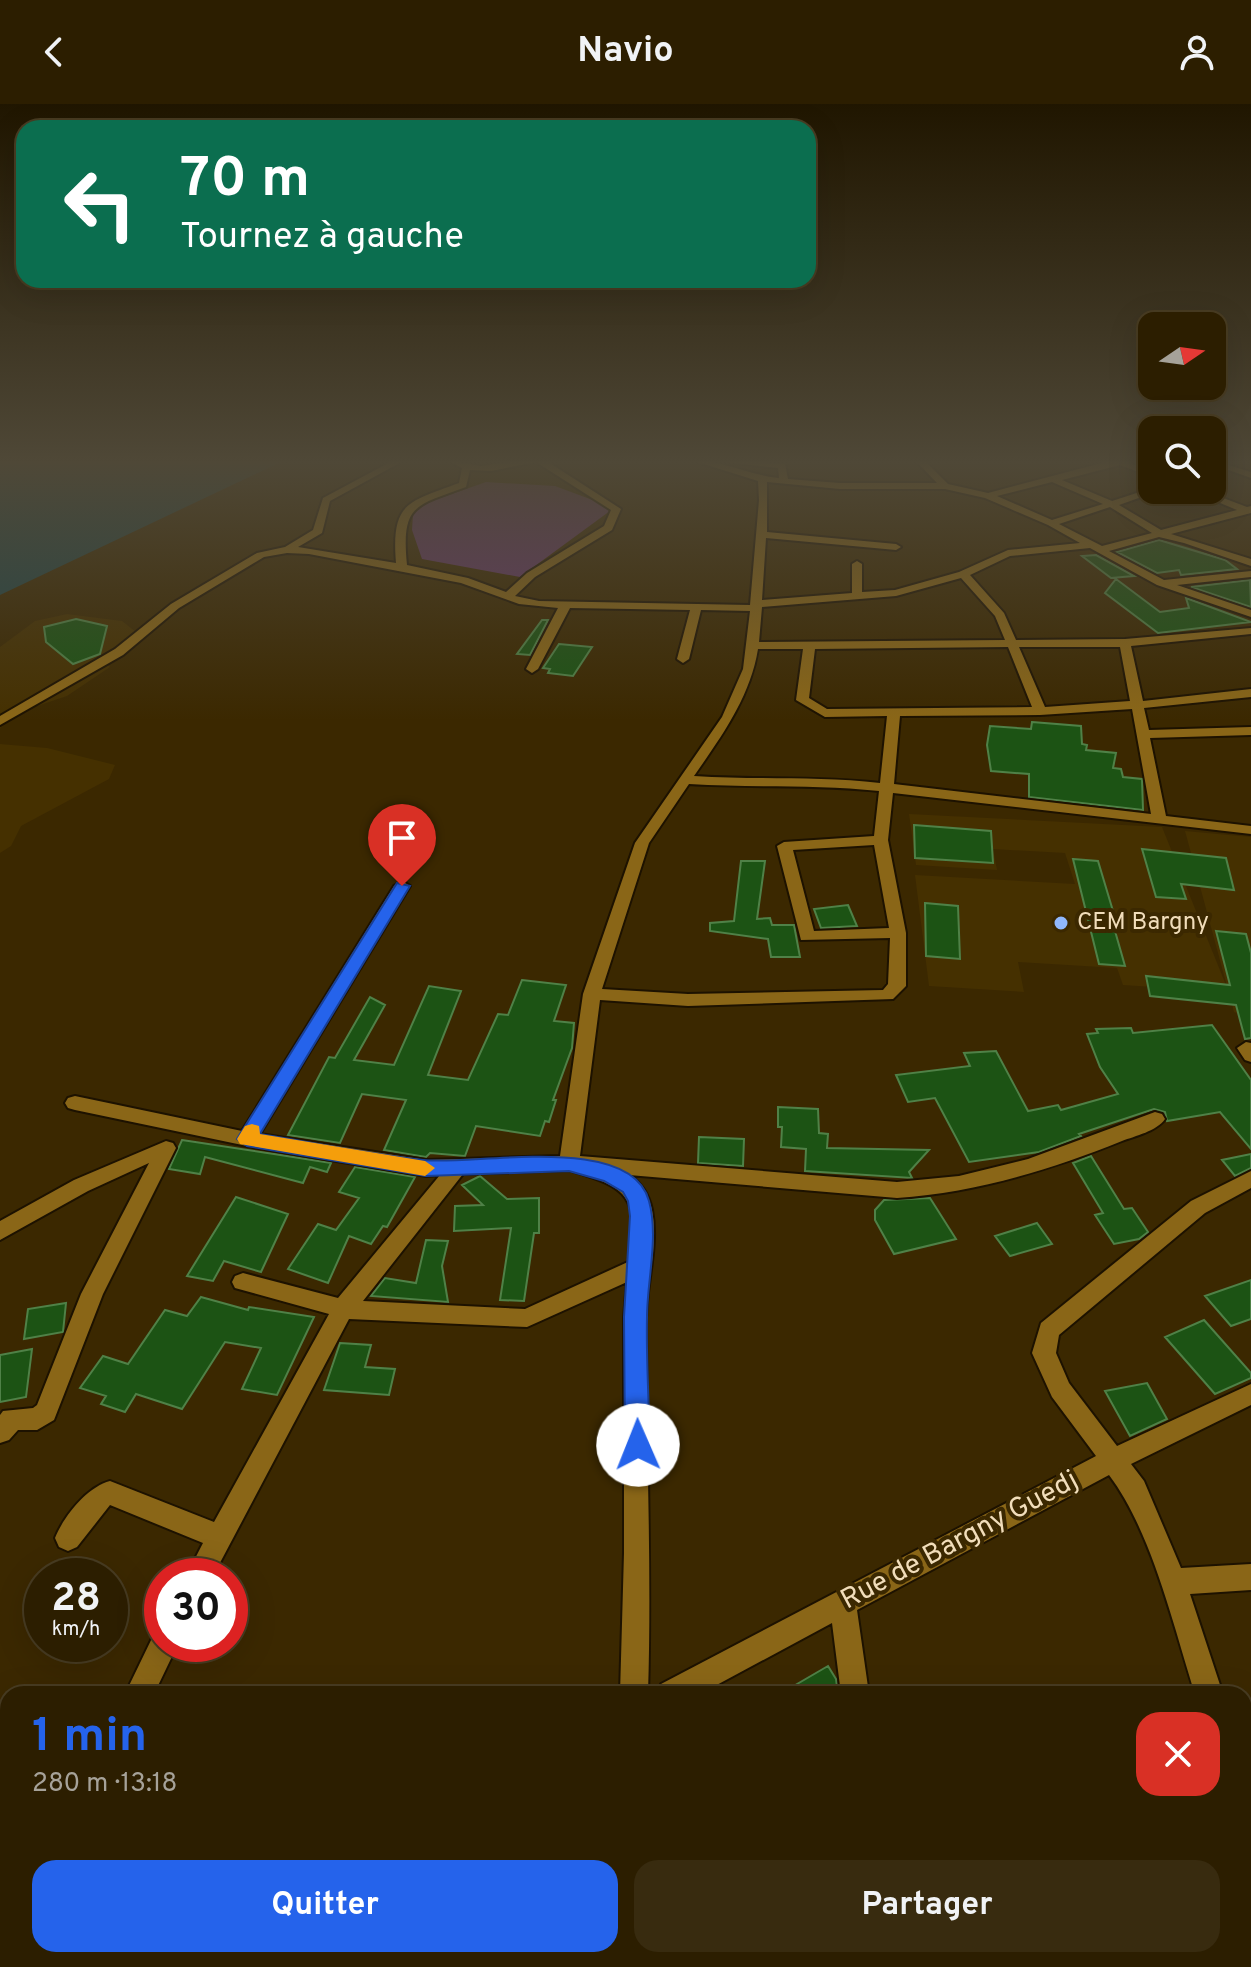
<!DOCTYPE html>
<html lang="fr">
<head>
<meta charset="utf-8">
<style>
	:root { --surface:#2c1e00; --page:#382b0f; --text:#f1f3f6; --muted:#a6a299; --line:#483c22; --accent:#2563eb }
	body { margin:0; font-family:Overpass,sans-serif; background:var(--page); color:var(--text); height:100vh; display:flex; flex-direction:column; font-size:30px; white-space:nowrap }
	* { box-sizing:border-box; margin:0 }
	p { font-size:26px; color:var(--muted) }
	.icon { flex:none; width:44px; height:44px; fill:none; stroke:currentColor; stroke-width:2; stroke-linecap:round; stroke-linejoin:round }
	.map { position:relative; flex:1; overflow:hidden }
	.drawer { position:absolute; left:0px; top:1582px; width:1252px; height:282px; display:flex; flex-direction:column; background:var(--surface); border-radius:24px 24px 0 0; box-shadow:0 8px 32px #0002,0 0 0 2px var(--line) }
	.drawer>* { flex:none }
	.top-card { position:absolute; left:16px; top:16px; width:800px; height:168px; border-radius:24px; box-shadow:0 8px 32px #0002,0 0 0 2px var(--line); background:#0b6e4f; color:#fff; overflow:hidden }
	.needle { width:52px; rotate:77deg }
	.tools { position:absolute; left:1138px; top:208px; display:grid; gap:16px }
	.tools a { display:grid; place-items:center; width:88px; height:88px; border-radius:16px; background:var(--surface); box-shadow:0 8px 32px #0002,0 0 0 2px var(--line); font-size:40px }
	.speed { position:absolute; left:24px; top:1454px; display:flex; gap:16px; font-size:40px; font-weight:700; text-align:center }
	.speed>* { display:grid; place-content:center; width:104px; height:104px; border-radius:50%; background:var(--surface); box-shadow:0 8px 32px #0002,0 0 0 2px var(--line); line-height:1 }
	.speed small { font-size:20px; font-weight:400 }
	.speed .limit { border:12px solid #d22; background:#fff; color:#111 }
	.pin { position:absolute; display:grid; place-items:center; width:68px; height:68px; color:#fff; margin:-82px -34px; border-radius:50% 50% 50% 0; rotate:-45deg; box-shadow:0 0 8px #0007 }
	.pin .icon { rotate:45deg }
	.me { position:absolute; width:88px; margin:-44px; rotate:359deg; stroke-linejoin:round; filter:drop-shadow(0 0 6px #0008) }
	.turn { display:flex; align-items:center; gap:28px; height:168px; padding:0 32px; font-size:36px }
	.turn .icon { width:104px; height:104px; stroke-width:2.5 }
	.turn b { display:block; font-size:56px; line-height:68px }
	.round { display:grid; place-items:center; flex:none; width:84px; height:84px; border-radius:24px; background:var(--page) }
	.summary { display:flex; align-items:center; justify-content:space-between; height:136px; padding:0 32px }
	h1 { font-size:48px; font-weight:700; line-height:60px; color:var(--accent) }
	.action { display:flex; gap:16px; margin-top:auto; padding:16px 32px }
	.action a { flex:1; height:92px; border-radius:24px; background:var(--accent); color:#fff; font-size:32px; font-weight:700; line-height:92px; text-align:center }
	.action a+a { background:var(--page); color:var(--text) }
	header { display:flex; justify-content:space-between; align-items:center; height:104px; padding:0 32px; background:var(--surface); font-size:36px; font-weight:700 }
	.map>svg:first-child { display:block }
	.built { fill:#453000 }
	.green { fill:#65386d }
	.water { fill:#204649 }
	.building { fill:#1c5314; stroke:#4f8147; stroke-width:2 }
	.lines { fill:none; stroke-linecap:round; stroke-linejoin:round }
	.street-casing { stroke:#1d1200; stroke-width:4 }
	.street { fill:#8a6617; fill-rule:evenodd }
	.route { fill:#2563eb; stroke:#184099; stroke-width:2 }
	.slow { fill:#f59e0b }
	.poi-dot { fill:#90b8fd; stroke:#3b2800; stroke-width:3 }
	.labels { text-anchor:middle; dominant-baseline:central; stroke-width:8; stroke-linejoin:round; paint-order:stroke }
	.poi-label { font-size:24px; fill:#f1ddba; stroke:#3b2800; text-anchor:start }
	.near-street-label { font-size:28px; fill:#f1ddba; stroke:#3b2800 }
</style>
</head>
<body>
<header><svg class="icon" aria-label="back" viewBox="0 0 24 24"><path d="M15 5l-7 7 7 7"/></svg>Navio<svg class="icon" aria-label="person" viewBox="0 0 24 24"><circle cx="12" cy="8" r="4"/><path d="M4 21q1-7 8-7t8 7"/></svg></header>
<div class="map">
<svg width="1251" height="1863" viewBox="0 0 1251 1863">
	<rect width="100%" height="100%" fill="#3b2800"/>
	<path class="built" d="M67,510L122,517L136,528L101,555L110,563L67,592L28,605L2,619L0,625V543L35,517Z
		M0,640L47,644L115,661L109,675L21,722L11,742L0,749Z
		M909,710L1162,723L1228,886L1185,727L1251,733V916L1234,908L1229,888L1123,881L1117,864L1018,858L1024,888L929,882L915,771L1075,780L1065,749L993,745L997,766L916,761Z"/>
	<path class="green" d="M486,378L555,382L614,404L520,473L422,455L412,426L413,410L429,398Z"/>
	<path class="water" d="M0,356H285L0,491Z"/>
	<path class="building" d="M1159,436L1225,456L1237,465L1181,471L1179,466L1157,469L1117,448Z
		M1096,451L1134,472L1111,474L1082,452Z
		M1116,475L1160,508L1189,504L1186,494L1251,518L1158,529L1105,489Z
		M1250,476L1251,503L1191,483Z
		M76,515L107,522L100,550L73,560L46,538L44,523Z
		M542,516H548L530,551L517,550Z
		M559,540L592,543L573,572L548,569L550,565L543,564Z
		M1032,618L1081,622L1082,640L1087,641L1086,646L1116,649L1113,664L1121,665L1123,673L1142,675L1143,706L1029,693V670L991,667L987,641L990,622L1031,625Z
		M914,721L991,727L993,759L915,754Z
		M1142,745L1226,754L1234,786L1181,780L1186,795L1156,793Z
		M1073,755L1098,757L1119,827H1115L1125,862L1099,860Z
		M741,757H765L757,815L770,814L772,821H794L800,853H771L768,835L710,827V819L734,817Z
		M925,799L958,802L960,855L926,852Z
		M848,801L857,822L821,824L814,805Z
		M1216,827L1246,830L1251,849V934L1245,935L1236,901L1150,892L1146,872L1230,881Z
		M522,876L566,881L554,917L574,919L572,944L553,996H556L549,1018L545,1017L540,1032L476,1022L465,1052L430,1049L426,1053L384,1046L406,996L362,990L340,1039L288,1031L329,953L335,954L370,893L385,901L354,956L394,961L429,882L461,887L428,971L468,976L498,910L508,911Z
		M1212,921L1251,976V1045L1220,1008L1167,1017L1165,1008L1154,1005L1079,1030L1081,1032L1039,1048L969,1058L935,994L908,998L896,971L970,962L964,949L996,947L1028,1007L1058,1001L1061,1006L1118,990L1100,963L1087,930L1098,929L1096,925L1131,924L1133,929Z
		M778,1003L818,1005L819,1029L828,1030L827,1044L929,1046L909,1068L912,1074L805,1067L806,1045L781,1043L782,1023H778Z
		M699,1033L744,1035L743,1062L698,1059Z
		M182,1036L274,1050L331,1059L327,1068L310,1063L303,1079L205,1053L200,1070L169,1065Z
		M1251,1050V1064L1235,1072L1222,1056Z
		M1091,1052L1124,1105L1132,1104L1148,1128L1139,1135L1114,1140L1095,1111L1103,1109L1073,1059Z
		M355,1063L415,1073L387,1123L383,1122L371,1140L349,1132L328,1179L288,1165L318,1120L336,1126L359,1094L339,1088Z
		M480,1072L507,1095L539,1094V1129H534L524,1197L500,1196L511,1124L454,1127L455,1102L483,1101L462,1081Z
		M236,1093L288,1110L261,1168L224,1157L213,1177L187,1172Z
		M930,1094L956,1135L894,1150L875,1116V1106L884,1096Z
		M1037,1119L1052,1140L1010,1152L995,1132Z
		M426,1136L448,1137L442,1162L448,1198L371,1192L385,1174L416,1179Z
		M1251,1176V1215L1231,1222L1205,1192Z
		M201,1193L248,1206L249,1203L314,1213L277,1291L242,1285L261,1244L225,1238L182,1305L136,1290L125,1308L101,1300L106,1292L80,1284L103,1252L128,1260L165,1206L187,1212Z
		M66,1199L63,1228L24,1235L28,1205Z
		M1204,1216L1251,1269V1274L1215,1290L1165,1233Z
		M340,1239L371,1241L365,1263L395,1265L389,1291L324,1286Z
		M32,1245L26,1293L0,1298V1251Z
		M1147,1279L1167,1315L1130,1332L1105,1287Z
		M828,1562L836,1575L838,1590H780Z"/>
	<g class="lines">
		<g class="street-casing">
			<path id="street" d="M394,356H405L330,397L322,429L298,443L396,459C391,398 408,398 459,379L462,364L447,356L481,362L521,356H545L621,405L612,426L535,473L515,492L539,497L750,501L759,396L758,377L691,356C721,356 749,371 779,374L778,364L726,358L736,356L785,360L788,375L840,379H937L915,356H924L948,380L988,389L1113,356H1133L1129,359L1152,367V373L1120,361L1062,376L1112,397L1152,384L1161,386L1119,401L1161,426L1237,406L1189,386H1202L1247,403L1251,402V409L1171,430L1251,455V462L1184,439L1159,433L1109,447L1164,476L1251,467V473L1177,481L1251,506V513L1157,481L1090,444L1010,452L970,471L1004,509L1016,536L1125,535L1251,524V530L1131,542L1143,597L1251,585V593L1144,604L1149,626L1251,623V631L1150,634L1166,712L1251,722V730L893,689L888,736L906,829V882L893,895L688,902L600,896L580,1052L897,1078L959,1072L1028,1055L1155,1008L1162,1010L1165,1015C1157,1027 1135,1032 1122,1037C1050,1066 975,1089 897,1094L629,1071C641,1079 649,1091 652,1106C659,1142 646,1180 646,1216C646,1341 652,1465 648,1590H620L624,1449V1214L627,1178L527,1223L349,1215L213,1472H186L203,1439L110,1401L77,1443L68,1447L59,1443L55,1434C64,1412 87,1383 110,1377L214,1418L329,1210L235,1184L232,1178L235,1172L243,1169L338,1194L440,1071L426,1072L247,1042L75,1006L68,1004L65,999L68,994L75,992L242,1027L394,782L402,777L410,782L260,1030L426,1056L560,1052L583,890L635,739L722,613L743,565L750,507L701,506L689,555L683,559L677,555L690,506L570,504L538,565L532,569L526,565L558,504L519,500L461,479L309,450L287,449L264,453L179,504L123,551L0,621V612L115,545L171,500L257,449L285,443L313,426L323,394ZM536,358L611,406L604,422L527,469L506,488L468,474L407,461C401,400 415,402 466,383L470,366L491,367ZM767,378L840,385H945L985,394L1048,421L1080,439L1008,446L959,468L895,486L862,488V460L857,457L852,460V489L762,496L766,434L896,446L901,443L896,440L767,428ZM1052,378L1103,400L1052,416L997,392ZM1110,403L1152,429L1102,442L1059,420ZM961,474L995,512L1005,536L759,538L762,503L896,492ZM1008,543L1032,603L827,605L809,594L815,545ZM1019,543H1120L1130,597L1045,603ZM758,545H803L796,596L825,613L887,612L880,679C818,672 757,676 694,672C721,633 750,594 758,545ZM1132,605L1151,710L894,680L900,612L1040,611ZM689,680C753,684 816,680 879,687L874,732L784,738L777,742L801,836L890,834L888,880L883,886L688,890L602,885L649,739ZM874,741L889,824L814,827L793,746ZM569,1066C630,1084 638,1092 630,1157L525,1205L363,1197L463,1070Z
				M1212,356L1251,368V374L1212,360Z
				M1246,938L1251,939V958L1245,956L1237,944Z
				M166,1037L173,1039L176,1044L103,1190L54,1316L37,1326H18L9,1336L0,1339V1311L3,1307L33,1304L37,1301L81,1190L149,1059L88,1087L0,1136V1117L74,1076Z
				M1251,1067V1084L1205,1109L1059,1231L1056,1249L1069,1279L1117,1342L1251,1280V1301L1131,1360L1144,1377L1181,1464L1251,1460V1486L1190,1490L1223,1590H1195C1173,1521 1152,1428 1109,1371L857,1506L869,1590H841L832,1519L700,1590H657L661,1580L1096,1352L1052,1293L1032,1249L1041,1219L1191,1097Z
				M162,1527V1540H178L154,1590H125L154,1530Z
				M1244,1681L1251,1684V1733L1244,1730Z
				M8,1835V1856H22L19,1863H0V1838Z
				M130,1856H172L169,1863H128Z
				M554,1856H586L585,1863H553Z
				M863,1856H895L896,1863H864Z"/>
		</g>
		<use href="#street" class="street"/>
	</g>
	<linearGradient id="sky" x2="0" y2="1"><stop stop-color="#201600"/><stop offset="0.58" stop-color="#4f4837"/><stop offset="1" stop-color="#4f4837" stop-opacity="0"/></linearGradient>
	<rect width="1251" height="617" fill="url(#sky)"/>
	<path class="route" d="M397,779L410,782L260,1030C314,1039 368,1050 423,1056C473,1062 631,1028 649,1097C659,1133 647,1177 647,1213C646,1255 649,1298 650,1341L646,1349L638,1352L629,1349L625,1341L624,1213L630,1112L628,1097L623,1088L604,1077L569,1067L426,1072L247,1042L237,1035Z"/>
	<path class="slow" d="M252,1020L259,1022L260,1030L425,1057L435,1064L425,1072L240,1040L237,1035L245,1022Z"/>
	<circle class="poi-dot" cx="1061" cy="819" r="8"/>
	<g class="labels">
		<g class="poi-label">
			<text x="1077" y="819">CEM Bargny</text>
		</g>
		<g class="near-street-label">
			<text transform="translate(960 1437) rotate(-28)">Rue de Bargny Guedj</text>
		</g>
	</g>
</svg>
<div class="tools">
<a><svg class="needle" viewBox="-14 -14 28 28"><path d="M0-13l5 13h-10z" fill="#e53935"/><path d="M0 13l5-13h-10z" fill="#a6a299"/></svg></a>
<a><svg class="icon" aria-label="search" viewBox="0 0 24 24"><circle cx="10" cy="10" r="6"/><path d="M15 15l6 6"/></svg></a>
</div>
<div class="speed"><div>28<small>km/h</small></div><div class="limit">30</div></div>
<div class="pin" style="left:402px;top:782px;background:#d93025"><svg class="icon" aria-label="arrive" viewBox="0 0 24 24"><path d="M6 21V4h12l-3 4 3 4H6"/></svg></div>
<svg class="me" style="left:638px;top:1341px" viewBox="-20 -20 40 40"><circle r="19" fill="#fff"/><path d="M0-13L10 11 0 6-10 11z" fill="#2563eb"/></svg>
<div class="top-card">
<div class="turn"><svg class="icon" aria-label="left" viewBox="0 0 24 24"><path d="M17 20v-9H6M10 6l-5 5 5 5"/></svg><div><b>70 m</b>Tournez à gauche</div></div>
</div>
<section class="drawer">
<div class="summary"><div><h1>1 min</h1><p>280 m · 13:18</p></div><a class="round" style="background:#d93025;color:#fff"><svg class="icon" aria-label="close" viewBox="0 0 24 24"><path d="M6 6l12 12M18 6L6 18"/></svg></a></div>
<div class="action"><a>Quitter</a><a>Partager</a></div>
</section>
</div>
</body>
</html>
